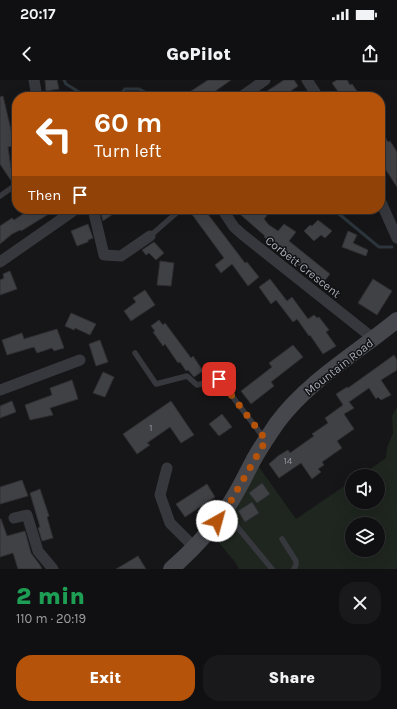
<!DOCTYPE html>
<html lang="en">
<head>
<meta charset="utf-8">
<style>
	:root { --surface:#101012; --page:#19191b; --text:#f1f3f6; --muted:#9c9d9f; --line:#303032; --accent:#b45309 }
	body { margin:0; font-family:Karla,sans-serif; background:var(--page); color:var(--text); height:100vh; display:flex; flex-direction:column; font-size:15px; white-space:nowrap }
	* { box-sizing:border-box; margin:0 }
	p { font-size:13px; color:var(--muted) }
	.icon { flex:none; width:22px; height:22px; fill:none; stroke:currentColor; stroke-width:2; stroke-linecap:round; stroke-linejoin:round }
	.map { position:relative; height:489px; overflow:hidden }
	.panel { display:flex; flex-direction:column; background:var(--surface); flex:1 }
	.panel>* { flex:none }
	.hud { position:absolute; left:12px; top:12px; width:373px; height:122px; border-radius:16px; box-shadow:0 4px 16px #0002,0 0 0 1px var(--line); background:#b45309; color:#fff; overflow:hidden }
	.controls { position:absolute; left:345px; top:389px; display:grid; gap:8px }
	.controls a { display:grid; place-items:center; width:40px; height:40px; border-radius:50%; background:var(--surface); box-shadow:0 4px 16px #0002,0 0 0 1px var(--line); font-size:20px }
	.pin { position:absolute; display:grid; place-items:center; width:34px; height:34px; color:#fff; margin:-17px; border-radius:8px; box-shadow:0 2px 6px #0006 }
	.me { position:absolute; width:44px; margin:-22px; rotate:38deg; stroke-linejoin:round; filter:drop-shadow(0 0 3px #0008) }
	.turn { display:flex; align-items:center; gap:14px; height:84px; padding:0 16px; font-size:18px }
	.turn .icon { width:52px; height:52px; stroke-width:2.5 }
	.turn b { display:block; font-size:28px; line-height:34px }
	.then { display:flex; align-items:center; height:38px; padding:0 16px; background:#0003; gap:8px; font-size:15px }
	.round { display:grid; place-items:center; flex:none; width:42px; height:42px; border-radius:16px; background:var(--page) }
	.headline { display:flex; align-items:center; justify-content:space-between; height:68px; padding:0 16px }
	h1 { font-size:24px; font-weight:800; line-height:30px; color:#1e9e55 }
	.action { display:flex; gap:8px; margin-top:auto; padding:8px 16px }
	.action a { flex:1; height:46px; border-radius:16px; background:var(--accent); color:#fff; font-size:16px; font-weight:800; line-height:46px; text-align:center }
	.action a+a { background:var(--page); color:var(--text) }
	.status { display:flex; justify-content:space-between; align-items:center; height:28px; padding:0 20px; background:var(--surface); direction:ltr }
	.status svg { height:11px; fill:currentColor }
	header { display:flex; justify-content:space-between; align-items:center; height:52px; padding:0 16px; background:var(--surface); font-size:18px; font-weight:800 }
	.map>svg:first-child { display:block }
	.green { fill:#1e261f; fill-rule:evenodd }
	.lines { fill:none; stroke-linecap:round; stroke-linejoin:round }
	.stream { stroke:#2c353c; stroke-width:3 }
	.building { fill:#404145; stroke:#303034 }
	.lane { stroke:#37383d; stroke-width:5.5 }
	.street { stroke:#37383d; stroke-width:11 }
	.secondary { stroke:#45474d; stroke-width:16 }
	.route { stroke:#b45309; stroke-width:7; stroke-dasharray:0 12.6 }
	.labels { text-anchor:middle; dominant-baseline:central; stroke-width:3; stroke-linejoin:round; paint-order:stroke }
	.number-label { font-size:10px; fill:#8e929b }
	.street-label { font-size:12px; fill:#a8adb8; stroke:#111113 }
</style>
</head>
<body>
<div class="status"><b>20:17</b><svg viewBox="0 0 49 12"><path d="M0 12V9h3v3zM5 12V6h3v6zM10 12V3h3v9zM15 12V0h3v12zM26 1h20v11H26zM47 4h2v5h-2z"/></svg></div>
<header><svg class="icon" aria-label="back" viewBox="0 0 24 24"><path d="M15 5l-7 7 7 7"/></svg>GoPilot<svg class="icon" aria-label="share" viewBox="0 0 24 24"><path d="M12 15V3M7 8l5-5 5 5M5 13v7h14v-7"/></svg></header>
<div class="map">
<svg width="397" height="489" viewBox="0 0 397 489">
	<rect width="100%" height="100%" fill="#161618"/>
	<path class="green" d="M397,327V489H239L235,482L209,451L254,380L296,439L352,401V422H378V396H360L386,378L387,368L393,353L392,336ZM352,444H378V470H352Z"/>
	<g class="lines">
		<path class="stream" d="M64,0L66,4L84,15L118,17L125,9H139L155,17
			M333,129L379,167H392"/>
	</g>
	<path class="building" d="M45,0H57L59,9L46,11Z
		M208,0H231L207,17H182Z
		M284,0H294L298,6L282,17H258Z
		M337,0H347L350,5L352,4L361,17H342L332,3Z
		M3,16L12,54L13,66L8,67L11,88L17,84V97L13,100L12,102L0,84V17Z
		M380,48L388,62L390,61L397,72V107L380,81Z
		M31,129H57L21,151L20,150L12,154L0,164V146L12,138L14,140Z
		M100,129H120L103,141Z
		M188,129H204L245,183L247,182L259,197L248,206L232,184L221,193L215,185L224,178Z
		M234,129H264L268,134L264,139L269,145L278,151L284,144L296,152L289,161L330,194L322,204L264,157L265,156Z
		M318,140L332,151L325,158L321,155L314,161L304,151L310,145L312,146Z
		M88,144L93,158L88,160V162L77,166L71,151Z
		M348,151L357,155L353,163L368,170L366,176L342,167Z
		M154,162L164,173L156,180L149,173L146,175L142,170Z
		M160,181L174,183L171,206L157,205Z
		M10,191L17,209L0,215V200L4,198L3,194Z
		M270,199L287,221L292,217L308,239L314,235L317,238L319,237L329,250L326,252L336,266L323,274L310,255L309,256L297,239L293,242L276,220L271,224L259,207Z
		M373,199L392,211L377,235L358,223Z
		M145,210L155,225L131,241L124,231L136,222L133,218Z
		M71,233L96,244L90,255L75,248L74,250L65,246Z
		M159,240L163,245L165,243L191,278L193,276L203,291L194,297L188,290L186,291L180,282L178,283L165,264L163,266L153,252L155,251L151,246Z
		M57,249L64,268L54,271L52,268L37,273L34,267L7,275L2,260L22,253L24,259Z
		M100,260L108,282L96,286L89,264Z
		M293,265L303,277L271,302L274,306L251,324L241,311L272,287L269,283Z
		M394,275L397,280V290L381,300L391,315L381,320L378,317L376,319L369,308L349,322L354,328L344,334L354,349L337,361L342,368L322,382L324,385L318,389L321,392L312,399L301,383L279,398L269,384L278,376L288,370L290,373L314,356L312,354L328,343L325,338L343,325L336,314L347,307L348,308Z
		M103,292L114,297L105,317L93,313Z
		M72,300L78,319L50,328L53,335L30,340L25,325L52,315L50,308Z
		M12,321L16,332L0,338V326Z
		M171,321L194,355L181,363L170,347L147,363L150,365L137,374L123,354Z
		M222,334L232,347L219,356L209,344Z
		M22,400L28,416L0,424V407Z
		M262,403L270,414L257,423L249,413Z
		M207,404L215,417L185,437L176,424Z
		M40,409L49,436L47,437L53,458L42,461L38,448L40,447L30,413Z
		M252,422L259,433L245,442L238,431Z
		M0,439H1L7,456L25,451L31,473L40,485L42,489H18L13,473L0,477Z
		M138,476L146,489H116Z"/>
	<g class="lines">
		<path class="lane" d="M0,116L17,104
			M150,156L181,129
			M135,273L156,304L187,296L197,305L219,299L264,358
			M225,432L272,489
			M282,459L296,481V485L294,489"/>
		<path class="street" d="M34,0L37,17
			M307,0L318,17
			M241,17L265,0
			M380,120L397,158
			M93,129L104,175L121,176L150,156
			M222,129L234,147L243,155L374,259
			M0,182L76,129
			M0,310L80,280
			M167,388L160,415L170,443L194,467
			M14,438L27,435L38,471L53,489"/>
		<path class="secondary" d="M171,489C192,471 212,449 228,426C238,412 245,396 253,381C260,368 269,355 277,343C309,300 357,273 397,240"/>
	</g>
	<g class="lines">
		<path class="route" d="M217,441L228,426L266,360L219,299"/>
	</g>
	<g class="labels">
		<g class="number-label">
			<text x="151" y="348">1</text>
			<text x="288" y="381">14</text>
		</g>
		<g class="street-label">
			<text transform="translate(303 187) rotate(38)">Corbett Crescent</text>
			<text transform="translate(339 287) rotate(-38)">Mountain Road</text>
		</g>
	</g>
</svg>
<div class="controls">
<a><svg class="icon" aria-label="sound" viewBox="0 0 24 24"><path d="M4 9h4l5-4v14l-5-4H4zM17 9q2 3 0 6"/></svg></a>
<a><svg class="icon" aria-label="layers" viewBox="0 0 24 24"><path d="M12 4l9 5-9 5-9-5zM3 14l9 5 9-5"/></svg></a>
</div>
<div class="pin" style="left:219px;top:299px;background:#d93025"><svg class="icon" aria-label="arrive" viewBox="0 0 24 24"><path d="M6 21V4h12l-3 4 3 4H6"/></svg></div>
<svg class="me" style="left:217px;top:441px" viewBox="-20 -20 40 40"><circle r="19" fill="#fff"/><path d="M0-13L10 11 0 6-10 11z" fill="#b45309"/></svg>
<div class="hud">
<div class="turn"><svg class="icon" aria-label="left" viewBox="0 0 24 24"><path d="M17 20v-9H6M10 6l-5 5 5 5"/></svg><div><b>60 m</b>Turn left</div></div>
<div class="then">Then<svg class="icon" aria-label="arrive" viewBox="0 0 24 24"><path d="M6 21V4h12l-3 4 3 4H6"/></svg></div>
</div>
</div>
<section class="panel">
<div class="headline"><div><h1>2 min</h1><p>110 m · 20:19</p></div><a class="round"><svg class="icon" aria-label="close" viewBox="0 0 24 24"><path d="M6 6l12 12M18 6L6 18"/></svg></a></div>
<div class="action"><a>Exit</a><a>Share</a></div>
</section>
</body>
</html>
